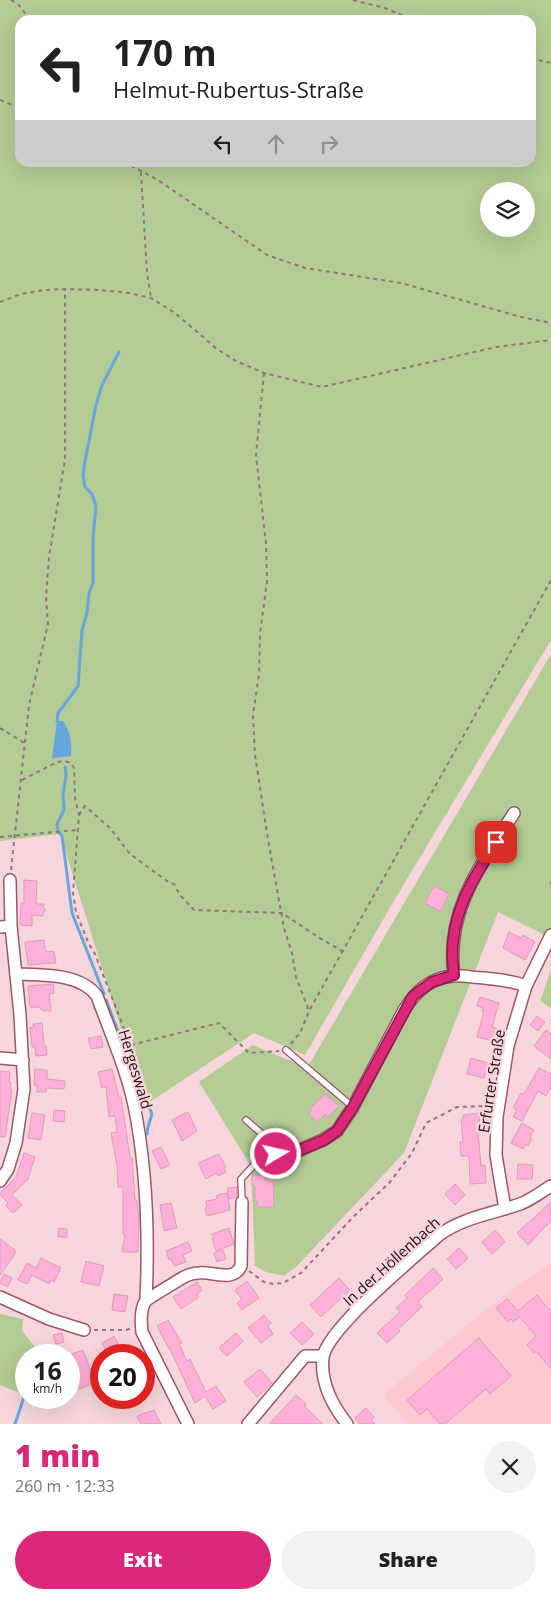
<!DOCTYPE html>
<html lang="en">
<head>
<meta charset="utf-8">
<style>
	:root { --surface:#fff; --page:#f2f2f2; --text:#202124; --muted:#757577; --accent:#db2777 }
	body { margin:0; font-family:"Open Sans",sans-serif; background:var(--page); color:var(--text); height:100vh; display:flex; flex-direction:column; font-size:19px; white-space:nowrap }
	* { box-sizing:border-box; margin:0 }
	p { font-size:16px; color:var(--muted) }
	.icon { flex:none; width:28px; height:28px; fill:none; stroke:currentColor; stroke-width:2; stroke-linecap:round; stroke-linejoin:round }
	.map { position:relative; height:1424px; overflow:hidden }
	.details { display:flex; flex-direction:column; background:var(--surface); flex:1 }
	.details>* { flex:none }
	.top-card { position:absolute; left:15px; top:15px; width:521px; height:152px; border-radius:15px; box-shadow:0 5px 20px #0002; background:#fff; color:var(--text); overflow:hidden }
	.buttons { position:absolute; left:480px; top:182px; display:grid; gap:10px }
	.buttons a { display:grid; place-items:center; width:55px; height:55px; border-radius:50%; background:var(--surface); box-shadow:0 5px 20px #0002; font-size:25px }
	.speed { position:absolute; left:15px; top:1344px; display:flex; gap:10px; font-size:25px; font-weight:700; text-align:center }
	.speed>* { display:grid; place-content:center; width:65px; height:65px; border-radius:50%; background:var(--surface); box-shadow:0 5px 20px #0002; line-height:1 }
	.speed small { font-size:12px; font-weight:400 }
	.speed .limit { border:8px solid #d22; background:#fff; color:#111 }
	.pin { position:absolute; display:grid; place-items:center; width:42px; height:42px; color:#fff; margin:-21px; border-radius:10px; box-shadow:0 2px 8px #0006 }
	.me { position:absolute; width:55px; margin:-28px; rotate:81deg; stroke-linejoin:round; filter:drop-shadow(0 0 4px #0008) }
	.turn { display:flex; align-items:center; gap:18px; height:105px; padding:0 15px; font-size:22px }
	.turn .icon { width:65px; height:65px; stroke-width:2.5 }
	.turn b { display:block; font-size:35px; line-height:42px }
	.lanes { display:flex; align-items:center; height:48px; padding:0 15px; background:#0003; justify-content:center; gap:25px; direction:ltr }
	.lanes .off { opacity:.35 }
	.round { display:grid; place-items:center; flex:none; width:52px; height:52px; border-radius:26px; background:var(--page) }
	.overview { display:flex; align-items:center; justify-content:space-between; height:85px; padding:0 15px }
	h1 { font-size:30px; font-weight:800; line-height:38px; color:var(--accent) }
	.cta { display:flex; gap:10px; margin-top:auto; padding:10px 15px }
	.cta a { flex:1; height:58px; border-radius:30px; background:var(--accent); color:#fff; font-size:20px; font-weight:800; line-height:58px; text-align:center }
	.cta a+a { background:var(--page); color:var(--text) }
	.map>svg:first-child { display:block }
	.built { fill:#fdc8d1 }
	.green { fill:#b3cb94; fill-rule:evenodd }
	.water { fill:#68a5db }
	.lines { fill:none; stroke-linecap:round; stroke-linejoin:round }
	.stream { stroke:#68a5db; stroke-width:3 }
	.building { fill:#fdb0d8; stroke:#df9bbe }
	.lane-casing { stroke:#9d5766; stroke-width:8 }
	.street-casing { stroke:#9d5766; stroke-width:14 }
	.path { stroke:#92757a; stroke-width:2; stroke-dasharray:4 4; stroke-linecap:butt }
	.lane { stroke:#fff; stroke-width:5.5 }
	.street { stroke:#fff; stroke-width:11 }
	.route-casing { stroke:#8e194d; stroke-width:12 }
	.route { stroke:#db2777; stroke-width:9 }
	.labels { text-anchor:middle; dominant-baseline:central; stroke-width:5; stroke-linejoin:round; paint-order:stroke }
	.street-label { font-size:15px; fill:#290e14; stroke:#f6d6db }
</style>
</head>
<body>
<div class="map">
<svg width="551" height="1424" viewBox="0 0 551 1424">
	<rect width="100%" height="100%" fill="#f6d6db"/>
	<path class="built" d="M551,1262V1424H408L383,1395L490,1306Z"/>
	<path class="green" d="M0,0H551V640L395,899L305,1055L254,1033L145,1105L60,834L0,841ZM20,20H531V162H20ZM489,191H526V229H489Z
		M551,654V938L498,912L404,1153L296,1267L284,1276L266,1272L255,1266L251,1166L199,1082L253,1045L307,1068Z
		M551,970V1008L540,1001Z
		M0,1314L23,1319L22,1331L42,1355H26V1393L15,1391L0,1385Z"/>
	<path class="water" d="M57,721H63C70,730 72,744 71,756L52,758Z"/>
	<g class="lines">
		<path class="stream" d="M57,721L58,713L78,686L82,630L87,613L89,593L93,583V538L96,506L92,494L85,487L83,475L85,461L96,405L102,385L119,352
			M65,767L66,775L63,795L64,810L57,824L58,831L62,836L72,913L104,994
			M106,1000L131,1065L138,1100L150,1109L152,1114L148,1127L147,1134
			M15,1424L26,1391"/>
	</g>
	<path class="building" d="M24,880L37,881L36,904H44L43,907L46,910L43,913V916L32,915V926L20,925L21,903H24Z
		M434,886L449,894L440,911L425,903Z
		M509,932L521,938L523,935L535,942L525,960L503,948Z
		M44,940L46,952L54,951L56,963L28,965L25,942Z
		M53,984L54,993L49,994L51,1011H44L38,1007H30L28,986Z
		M480,997L499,1003L492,1027L496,1028L493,1041L477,1037L484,1011H482L483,1008L477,1006Z
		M537,1016L545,1022L538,1031L530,1025Z
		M42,1023L44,1046H46L47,1055L36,1056L35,1047H32L30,1028L34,1027L33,1024Z
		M546,1030L551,1034V1059L534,1046Z
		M101,1036L103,1047L91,1049L88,1038Z
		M471,1058L488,1063L484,1078L467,1074Z
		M539,1068L551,1074V1087L546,1096L538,1091L522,1121L513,1117L517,1110L513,1108L521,1093L524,1094Z
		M35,1069L47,1070V1079L65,1081L64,1089L46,1088V1092H37V1085H34Z
		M112,1069L119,1097H121L130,1158H132L135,1200H137L139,1218L138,1252H122L125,1235L123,1234V1187H118L117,1165L111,1133L117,1132L115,1116L109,1117L106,1087L102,1088L98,1072Z
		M0,1071L10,1072L9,1082H11L10,1089L12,1090L5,1137H0Z
		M325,1094L339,1106L328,1117L325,1114L317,1122L309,1113L312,1111L310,1109Z
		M54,1110L65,1111L64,1122L53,1121Z
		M188,1112L197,1131L182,1141L172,1120Z
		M32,1113L45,1115L41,1140L28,1138Z
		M479,1113L480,1129L478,1130L481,1166L485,1165L486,1183L470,1184L469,1156H461L460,1142H463L461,1120H463V1115Z
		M522,1123L534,1130L530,1137L532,1139L528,1146L526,1144L523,1149L511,1143Z
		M161,1147L170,1165L161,1169L152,1151Z
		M24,1153L35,1157L28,1179L12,1195L22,1205L13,1213L6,1206L8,1203L0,1195V1193L16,1177Z
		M219,1154L226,1167L224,1168L226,1172L218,1176L217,1173L206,1179L198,1163Z
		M518,1164L533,1165L532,1179H517Z
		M265,1175V1179H273L274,1207H258L257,1201H255V1186H252V1176Z
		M455,1184L465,1195L455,1205L445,1194Z
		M237,1187V1197L229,1199L227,1188Z
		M227,1193L230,1210L207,1216L205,1208L207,1207L206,1201L217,1199V1195Z
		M551,1202V1221L528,1245L517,1233Z
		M171,1203L177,1228L164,1231L160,1205Z
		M59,1228L67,1229V1237H58Z
		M229,1228L234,1244L216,1251L212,1239L214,1238L212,1234Z
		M495,1230L505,1242L492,1254L482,1242Z
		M0,1239L15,1250V1254L0,1275Z
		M188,1242L192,1251L183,1255L186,1262L174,1266L171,1259L169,1260L166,1251Z
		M459,1248L468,1258L456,1269L447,1259Z
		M223,1250L226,1259L217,1262L214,1253Z
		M41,1258L61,1268L54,1282L51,1280L49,1284L32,1275L27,1284L18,1280L27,1263L36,1268Z
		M86,1261L104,1266L99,1286L81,1282Z
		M433,1268L443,1279L418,1302L422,1307L398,1329L400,1331L387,1343L377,1333L400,1312L396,1308L407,1298L405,1295Z
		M4,1274L12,1278L8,1287L0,1283Z
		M339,1278L350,1290L321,1317L310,1305Z
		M247,1281L259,1298L242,1310L237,1303L242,1299L235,1290Z
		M197,1282L202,1290L197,1294L199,1297L181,1309L173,1297Z
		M114,1294L128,1296L125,1312L112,1310Z
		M537,1295L551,1312V1369L536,1351L534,1353L527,1345L536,1336L520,1317L513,1322L511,1319L508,1322L496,1308L507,1299L518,1311Z
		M264,1315L271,1323L268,1326L273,1334L261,1343L248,1328Z
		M168,1320L182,1343L179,1344L187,1361L190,1359L206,1392L216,1386L226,1401L213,1409L205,1396L195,1403L170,1349H169L157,1326Z
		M302,1322L314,1334L302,1345L290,1333Z
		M62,1333L64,1342L56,1344L53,1335Z
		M236,1333L243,1341L227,1356L219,1348Z
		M114,1336L124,1355H108L102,1343Z
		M479,1338L511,1376L490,1394L486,1389L445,1424H440L427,1409L420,1415L407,1400Z
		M83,1350L92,1374L97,1372L101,1381L79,1389L74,1377L76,1376L69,1355Z
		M260,1369L272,1383L257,1397L244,1382Z
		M296,1395L306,1404L304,1406L323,1424H269Z
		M366,1408L374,1417L371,1419L375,1424H360L355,1418Z
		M154,1410L161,1424H141L137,1416Z"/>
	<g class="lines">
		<g class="lane-casing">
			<path id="lane" d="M286,1050L353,1107
				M246,1120L285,1154
				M242,1202L241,1179L266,1152L286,1156"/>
		</g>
		<g class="street-casing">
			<path id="street" d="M0,927L11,926L10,880
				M16,974C42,975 80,973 97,996C110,1032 126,1068 134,1105C147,1169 149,1235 146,1300
				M454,975C445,911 481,865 514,813
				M0,1058L23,1060
				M286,1156L323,1140L337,1131L353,1107L404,1010C416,991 430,978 453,976C463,975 474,978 484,978C500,980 510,980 526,986
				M0,1181L8,1169L16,1143L24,1089L20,1015L11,926
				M505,1209L496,1155L497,1117L508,1046L526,986L551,935
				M0,1297L49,1319L84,1330
				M188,1424L142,1332C141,1323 140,1310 145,1302C147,1299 179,1280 184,1277C188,1275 194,1273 199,1273C213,1271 233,1283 241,1266L242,1202
				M248,1424L305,1356H323
				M347,1424C332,1405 320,1383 323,1357C328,1328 415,1257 439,1235C464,1217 492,1214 520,1204C531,1200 541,1192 551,1186"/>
		</g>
		<path class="path" d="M11,0L19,5L30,20
			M353,0L385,8L413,20
			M531,58L551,63
			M0,100L20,108
			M124,162L158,180L267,255L305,268L401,283L521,317L551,323
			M141,172L147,273L151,298
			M0,302L21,294L44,290L65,289L100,290L129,293L151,298L175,313L217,349L236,361L264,373L322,387L496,347L551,340
			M264,373L256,455L266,544L267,581L260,634L259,674L253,715L255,755L268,840L284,928L292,953L296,977L309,1011
			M0,728L26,744
			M22,780L57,762L65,761L71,763L74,768L75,798L79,815L73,893L76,912L88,942L95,954L139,1067L142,1090
			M79,815L85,806L110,828L130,854L167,881L174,884L180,895L194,910L282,913L318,937L342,951
			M0,837L77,830
			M11,870L29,705L48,624L46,598L49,557L65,459V289
			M551,881V888
			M291,1044L301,1031L309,1011L551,580
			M131,1045L219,1023L249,1053L279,1051
			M249,1271L264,1282L273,1284L283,1283L301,1273L355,1215L390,1182L412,1153L426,1123L457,1107L487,1106
			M94,1330H126L132,1328"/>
		<use href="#lane" class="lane"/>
		<use href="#street" class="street"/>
	</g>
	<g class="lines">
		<g class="route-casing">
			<path id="route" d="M276,1154L286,1156L324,1140L337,1131L353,1107L413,996L432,982L454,975C446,921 469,886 496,842"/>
		</g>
		<use href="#route" class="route"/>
	</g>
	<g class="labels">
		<g class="street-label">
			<text transform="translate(136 1069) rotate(73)">Hergeswald</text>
			<text transform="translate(491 1081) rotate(-81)">Erfurter Straße</text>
			<text transform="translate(391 1261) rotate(-42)">In der Höllenbach</text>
		</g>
	</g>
</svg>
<div class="buttons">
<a><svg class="icon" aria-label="layers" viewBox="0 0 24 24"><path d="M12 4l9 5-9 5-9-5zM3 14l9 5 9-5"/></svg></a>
</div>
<div class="speed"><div>16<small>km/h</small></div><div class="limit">20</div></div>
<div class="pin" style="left:496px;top:842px;background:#d93025"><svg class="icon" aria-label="arrive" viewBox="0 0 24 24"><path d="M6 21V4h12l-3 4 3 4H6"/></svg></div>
<svg class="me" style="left:276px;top:1154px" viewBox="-20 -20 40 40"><circle r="17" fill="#db2777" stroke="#fff" stroke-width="3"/><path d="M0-11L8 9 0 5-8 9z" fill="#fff"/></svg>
<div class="top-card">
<div class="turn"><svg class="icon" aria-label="left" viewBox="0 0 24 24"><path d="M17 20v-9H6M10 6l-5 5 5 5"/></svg><div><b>170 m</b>Helmut-Rubertus-Straße</div></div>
<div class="lanes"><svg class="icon" aria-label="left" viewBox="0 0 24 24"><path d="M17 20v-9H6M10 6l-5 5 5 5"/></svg><svg class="icon off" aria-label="ahead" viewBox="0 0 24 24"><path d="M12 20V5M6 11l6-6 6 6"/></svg><svg class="icon off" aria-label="right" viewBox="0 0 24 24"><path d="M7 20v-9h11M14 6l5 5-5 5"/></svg></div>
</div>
</div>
<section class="details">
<div class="overview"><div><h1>1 min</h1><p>260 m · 12:33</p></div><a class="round"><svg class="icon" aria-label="close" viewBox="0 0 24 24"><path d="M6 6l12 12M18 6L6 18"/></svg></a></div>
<div class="cta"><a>Exit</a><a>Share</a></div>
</section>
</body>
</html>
